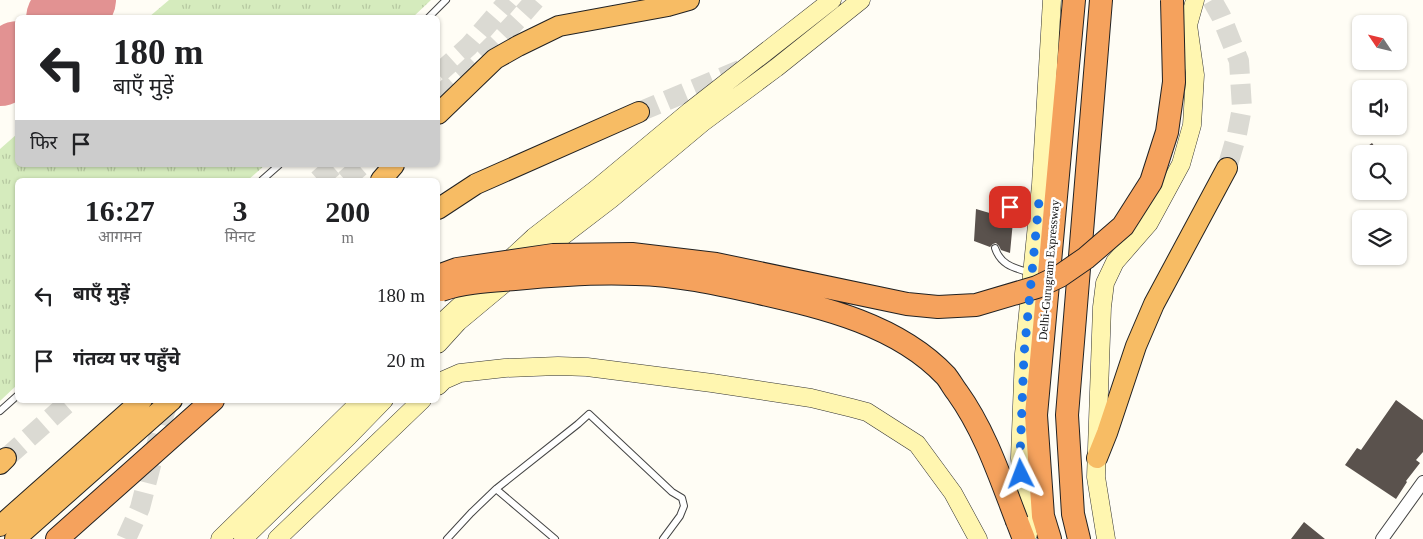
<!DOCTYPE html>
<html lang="hi">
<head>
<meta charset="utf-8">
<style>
	:root { --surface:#fff; --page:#f6f6f6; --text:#202124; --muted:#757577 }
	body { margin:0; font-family:"Times New Roman","Noto Sans Devanagari",serif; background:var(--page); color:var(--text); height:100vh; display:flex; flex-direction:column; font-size:19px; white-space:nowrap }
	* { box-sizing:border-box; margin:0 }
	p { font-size:16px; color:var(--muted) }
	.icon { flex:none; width:28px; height:28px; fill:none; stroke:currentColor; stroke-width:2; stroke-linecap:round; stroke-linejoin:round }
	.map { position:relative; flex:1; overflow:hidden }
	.drawer { position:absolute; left:15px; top:178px; width:425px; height:225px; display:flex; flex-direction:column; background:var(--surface); border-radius:8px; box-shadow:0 1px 4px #0004 }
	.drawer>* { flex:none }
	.banner { position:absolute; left:15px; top:15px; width:425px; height:152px; border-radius:8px; box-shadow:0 1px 4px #0004; background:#fff; color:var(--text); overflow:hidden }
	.needle { width:32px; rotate:305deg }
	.buttons { position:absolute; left:1352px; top:15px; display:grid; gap:10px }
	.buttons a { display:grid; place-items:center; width:55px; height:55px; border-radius:8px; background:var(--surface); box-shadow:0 1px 4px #0004; font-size:25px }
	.pin { position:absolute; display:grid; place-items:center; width:42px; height:42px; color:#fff; margin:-21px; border-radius:10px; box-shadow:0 2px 8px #0006 }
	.me { position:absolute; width:55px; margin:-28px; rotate:357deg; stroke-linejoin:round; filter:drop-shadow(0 0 4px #0008) }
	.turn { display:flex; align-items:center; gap:18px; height:105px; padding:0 15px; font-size:22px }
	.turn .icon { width:65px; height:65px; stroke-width:2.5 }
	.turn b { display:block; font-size:35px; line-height:42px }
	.then { display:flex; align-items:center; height:48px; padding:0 15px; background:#0003; gap:10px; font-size:19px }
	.eta { display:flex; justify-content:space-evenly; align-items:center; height:85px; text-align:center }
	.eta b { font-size:30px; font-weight:700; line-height:35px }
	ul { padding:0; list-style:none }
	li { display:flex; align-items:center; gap:15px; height:65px; padding:0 15px }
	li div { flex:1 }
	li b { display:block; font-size:19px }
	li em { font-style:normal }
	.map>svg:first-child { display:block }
	.grass { fill:url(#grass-tufts) }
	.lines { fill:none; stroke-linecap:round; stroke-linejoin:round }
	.runway { stroke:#e29292; stroke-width:70 }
	.building { fill:#5a524d }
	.trunk-tunnel { stroke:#dbdad3; stroke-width:20; stroke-dasharray:20 10; stroke-linecap:butt }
	.service-casing { stroke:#444; stroke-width:8 }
	.minor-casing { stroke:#444; stroke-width:14 }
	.secondary-casing { stroke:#333; stroke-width:19 }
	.trunk-casing { stroke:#222; stroke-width:22 }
	.motorway-casing { stroke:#222; stroke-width:24 }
	.service { stroke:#fff; stroke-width:6 }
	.minor { stroke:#fff; stroke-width:12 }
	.secondary { stroke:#fff6b0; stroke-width:18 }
	.trunk { stroke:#f7bc64; stroke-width:20 }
	.motorway { stroke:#f5a25d; stroke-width:22 }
	.motorway-bridge-casing { stroke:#222; stroke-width:24; stroke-linecap:butt }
	.motorway-bridge { stroke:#f5a25d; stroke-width:22 }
	.route { stroke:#1a73e8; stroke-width:9; stroke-dasharray:0 16.2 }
	.labels { text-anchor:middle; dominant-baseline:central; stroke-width:5; stroke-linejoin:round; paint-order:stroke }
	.street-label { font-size:12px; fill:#111; stroke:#fff }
</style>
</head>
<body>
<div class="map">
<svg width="1423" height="539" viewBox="0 0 1423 539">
	<defs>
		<pattern id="grass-tufts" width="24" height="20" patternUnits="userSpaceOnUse" patternTransform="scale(1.25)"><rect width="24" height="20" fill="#d5ebbd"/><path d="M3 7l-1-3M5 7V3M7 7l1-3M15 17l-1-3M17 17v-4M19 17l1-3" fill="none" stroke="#b6c8a1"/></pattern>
	</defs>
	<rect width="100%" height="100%" fill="#fffdf5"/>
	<path class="grass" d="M169,0H431L413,17H149Z
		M17,134L18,165H265L248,180H18L17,385L0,401V149Z"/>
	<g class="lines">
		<path class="runway" d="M61,18L81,0
			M0,71L18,56"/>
	</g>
	<path class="building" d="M1372,143L1380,154H1357Z
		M976,209L993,214V218L997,221H1000L1003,218L1013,221L1010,253L1001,250L999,246L996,243L993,244L990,247L974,241Z
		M1396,400L1423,420V452L1416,460L1420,463L1406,481L1407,482L1396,499L1345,465L1357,448L1361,450Z
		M1304,522L1325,539H1291Z"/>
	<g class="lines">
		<path class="trunk-tunnel" d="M1212,0L1221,16L1239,61L1242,108L1237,134L1227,168
			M438,74L469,46L509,0
			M438,97C472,66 505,35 535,0
			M639,112L771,57L810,35
			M318,180L335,165
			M345,180L362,165
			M6,458L71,400
			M126,539L140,508L164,415L169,400"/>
		<g class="service-casing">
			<path id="service" d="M428,18L446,0
				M262,180L279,165
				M998,216C1006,204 1025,204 1038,202
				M995,248C1001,266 1015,268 1031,273
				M0,411L18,395
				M496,489L555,539
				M447,539L471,513L496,489L578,424L589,414L672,492L682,498L684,506L680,516L663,539"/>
		</g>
		<g class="minor-casing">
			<path id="minor" d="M1382,539L1423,482"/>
		</g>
		<g class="secondary-casing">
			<path id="secondary" d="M534,258L611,199L702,123L776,68L861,0
				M438,326L534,237L595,190L690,111L832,0
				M438,344L458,322L512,277
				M438,386L444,380L460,373L505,368L558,366L587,367L712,383L811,398L852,408L867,412L917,444L953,493L978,539
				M1028,534L1020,458L1024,354L1041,185L1052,0
				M220,539L362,400
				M243,539L349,436L384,400
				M277,539L422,400
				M1106,539L1096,477L1102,307L1105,283L1115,262L1149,223L1181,164L1192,125L1195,75L1188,25L1195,0"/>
		</g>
		<g class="trunk-casing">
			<path id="trunk" d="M438,114L495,59L518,46L559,26L668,6L689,0
				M381,180L394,165
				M438,209L476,184L639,112
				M1097,458L1107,433L1136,346L1154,304L1227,168
				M0,464L6,458
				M0,526L142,400
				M15,539L172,400"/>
		</g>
		<g class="motorway-casing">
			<path id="motorway" d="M1017,521L1024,539
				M57,539L213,400
				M1050,539L1043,516L1036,415L1074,0
				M1079,539L1073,514L1067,415L1101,0"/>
		</g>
		<use href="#service" class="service"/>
		<use href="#minor" class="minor"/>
		<use href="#secondary" class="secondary"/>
		<use href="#trunk" class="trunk"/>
		<use href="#motorway" class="motorway"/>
		<g class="motorway-bridge-casing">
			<path id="motorway-bridge" d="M438,276L457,269L553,255L632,254L716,264L907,304L938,307L976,305L1037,287L1060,276L1086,258L1123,226L1151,182L1167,132L1174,82L1172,0
				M441,290C465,282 490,281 515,279C555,275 596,272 636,274C678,275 718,284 759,293C825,308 898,325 946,376C950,381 953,387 957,392C985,431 1000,477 1017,521"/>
		</g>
		<use href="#motorway-bridge" class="motorway-bridge"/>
	</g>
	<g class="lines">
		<path class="route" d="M1010,207L1039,201L1024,354L1020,458L1021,474"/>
	</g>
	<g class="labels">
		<g class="street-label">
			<text transform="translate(1049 270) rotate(-85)">Delhi-Gurugram Expressway</text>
		</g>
	</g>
</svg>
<div class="buttons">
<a><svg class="needle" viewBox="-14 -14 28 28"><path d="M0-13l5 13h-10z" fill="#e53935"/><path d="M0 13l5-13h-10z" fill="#757577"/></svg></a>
<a><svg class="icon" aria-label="sound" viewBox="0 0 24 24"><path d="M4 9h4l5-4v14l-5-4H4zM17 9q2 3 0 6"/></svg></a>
<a><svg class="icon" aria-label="search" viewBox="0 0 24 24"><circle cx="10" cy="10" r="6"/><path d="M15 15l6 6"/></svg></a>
<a><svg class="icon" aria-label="layers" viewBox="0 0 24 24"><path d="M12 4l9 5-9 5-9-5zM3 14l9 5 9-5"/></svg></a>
</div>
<div class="pin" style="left:1010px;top:207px;background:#d93025"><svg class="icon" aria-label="arrive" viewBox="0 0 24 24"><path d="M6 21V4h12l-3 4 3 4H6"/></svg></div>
<svg class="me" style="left:1021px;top:474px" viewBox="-20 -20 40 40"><path d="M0-17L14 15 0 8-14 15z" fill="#1a73e8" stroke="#fff" stroke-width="4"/></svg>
<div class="banner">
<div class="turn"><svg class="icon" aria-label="left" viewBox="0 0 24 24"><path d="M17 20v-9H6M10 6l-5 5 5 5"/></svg><div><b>180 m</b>बाएँ मुड़ें</div></div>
<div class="then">फिर<svg class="icon" aria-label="arrive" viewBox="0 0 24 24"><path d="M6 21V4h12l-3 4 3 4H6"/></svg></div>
</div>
<section class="drawer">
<div class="eta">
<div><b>16:27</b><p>आगमन</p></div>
<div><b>3</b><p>मिनट</p></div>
<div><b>200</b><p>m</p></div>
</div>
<ul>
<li><svg class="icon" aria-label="left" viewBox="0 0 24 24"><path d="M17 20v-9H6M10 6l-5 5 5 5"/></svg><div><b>बाएँ मुड़ें</b></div><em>180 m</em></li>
<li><svg class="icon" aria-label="arrive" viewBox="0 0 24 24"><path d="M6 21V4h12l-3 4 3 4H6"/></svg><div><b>गंतव्य पर पहुँचे</b></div><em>20 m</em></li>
</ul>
</section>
</div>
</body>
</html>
